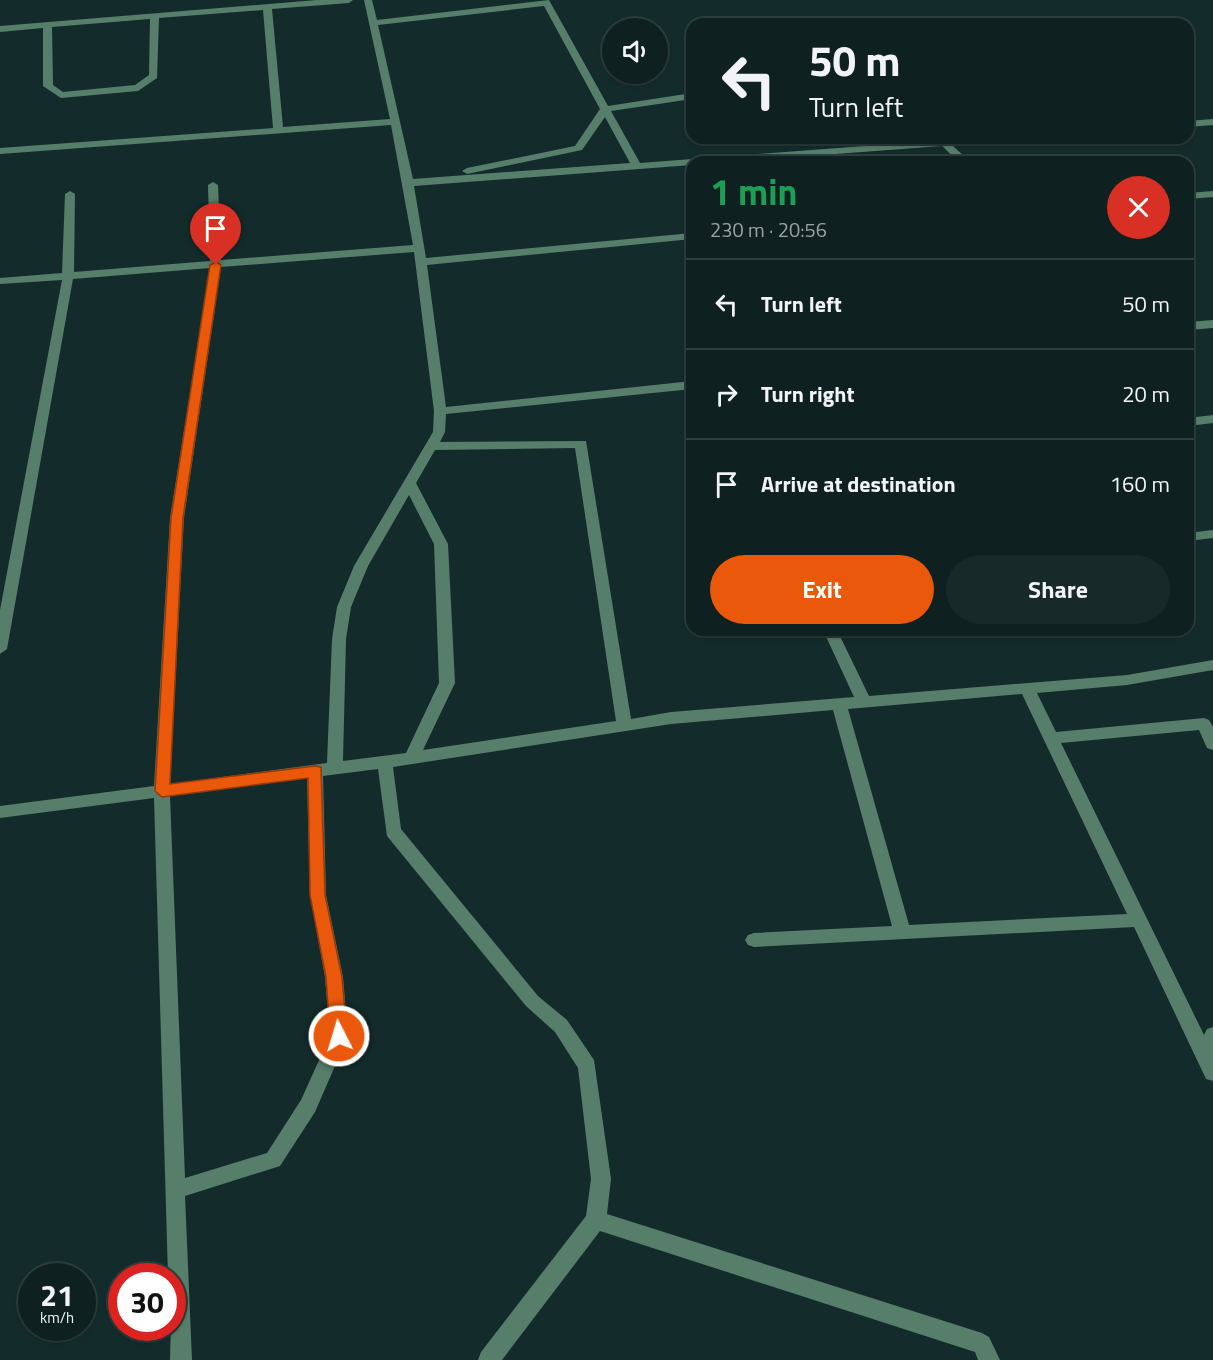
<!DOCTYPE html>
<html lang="en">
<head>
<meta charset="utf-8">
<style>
	:root { --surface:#0e2120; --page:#172929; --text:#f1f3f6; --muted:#9ba3a5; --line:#2e3e3e; --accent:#ea580c }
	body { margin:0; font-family:"Titillium Web",sans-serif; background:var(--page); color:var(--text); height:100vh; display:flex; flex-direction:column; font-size:22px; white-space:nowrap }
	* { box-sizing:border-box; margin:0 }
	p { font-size:20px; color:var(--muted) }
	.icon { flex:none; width:33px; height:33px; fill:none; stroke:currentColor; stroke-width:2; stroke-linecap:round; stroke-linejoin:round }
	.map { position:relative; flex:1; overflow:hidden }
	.sheet { position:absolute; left:686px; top:156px; width:508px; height:480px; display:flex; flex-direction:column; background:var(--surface); border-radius:18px; box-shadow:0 2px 4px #0004,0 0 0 2px var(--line) }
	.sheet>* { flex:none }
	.top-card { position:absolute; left:686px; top:18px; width:508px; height:126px; border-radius:18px; box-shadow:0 2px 4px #0004,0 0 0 2px var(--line); background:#0e2120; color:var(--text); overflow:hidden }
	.fabs { position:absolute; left:602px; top:18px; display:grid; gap:12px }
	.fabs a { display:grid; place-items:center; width:66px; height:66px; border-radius:50%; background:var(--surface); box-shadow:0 2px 4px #0004,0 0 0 2px var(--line); font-size:30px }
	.speed { position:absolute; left:18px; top:1263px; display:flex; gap:12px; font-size:30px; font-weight:700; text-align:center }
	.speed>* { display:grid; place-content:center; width:78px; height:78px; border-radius:50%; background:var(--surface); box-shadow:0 2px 4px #0004,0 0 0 2px var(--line); line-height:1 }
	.speed small { font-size:15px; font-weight:400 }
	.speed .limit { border:9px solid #d22; background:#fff; color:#111 }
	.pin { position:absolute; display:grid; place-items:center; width:51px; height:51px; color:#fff; margin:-62px -26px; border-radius:50% 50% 50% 0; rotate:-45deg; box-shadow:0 0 6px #0007 }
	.pin .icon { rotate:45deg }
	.me { position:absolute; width:66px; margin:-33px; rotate:355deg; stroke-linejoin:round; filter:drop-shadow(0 0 4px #0008) }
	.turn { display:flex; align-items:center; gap:21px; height:126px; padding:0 24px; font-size:27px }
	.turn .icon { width:78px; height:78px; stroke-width:2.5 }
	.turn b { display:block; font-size:42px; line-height:51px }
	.round { display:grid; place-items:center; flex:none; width:63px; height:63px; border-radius:32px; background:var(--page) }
	.summary { display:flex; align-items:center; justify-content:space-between; height:102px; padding:0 24px }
	h1 { font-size:36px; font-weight:700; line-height:45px; color:#1e9e55 }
	.action { display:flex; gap:12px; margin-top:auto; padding:12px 24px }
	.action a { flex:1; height:69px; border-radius:36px; background:var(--accent); color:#fff; font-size:24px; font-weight:700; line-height:69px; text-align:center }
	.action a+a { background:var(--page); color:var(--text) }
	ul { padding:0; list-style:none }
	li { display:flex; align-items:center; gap:18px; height:90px; padding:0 24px; border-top:2px solid var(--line) }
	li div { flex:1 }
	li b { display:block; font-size:22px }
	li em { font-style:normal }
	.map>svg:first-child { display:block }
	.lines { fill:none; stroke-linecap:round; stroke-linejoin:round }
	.minor { fill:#577e6a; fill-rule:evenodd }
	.route { fill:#ea580c; stroke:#983908; stroke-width:1.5 }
</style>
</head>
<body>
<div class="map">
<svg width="1213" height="1360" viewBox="0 0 1213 1360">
	<rect width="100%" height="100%" fill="#132c2b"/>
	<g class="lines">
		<path class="minor" d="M317,0H353L349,3L272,9L283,127L390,119L364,0H372L377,20L549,0L608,106L692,93V99L611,111L640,163L970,138H1015L1010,141L952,145L970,162H959L942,146L730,162H692V165L414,186L426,258L692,233V239L427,265L446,407L692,381V389L446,414L445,432L440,442L586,441L631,719L671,712L854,697L823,630H837L869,696L1127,675L1213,660V670L1127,685L1037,693L1056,732L1204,718L1209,720L1213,727V750L1207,748L1199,730L1061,743L1204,1035L1207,1029L1213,1027V1081L1206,1079L1134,927L754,947L748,945L745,940L748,935L754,933L892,926L833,710L671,724L393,767L401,829L538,996L567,1020L594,1060L611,1179L607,1214L982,1333L989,1337L1000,1360H978L975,1352L600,1231L502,1360H478L481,1352L586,1216L591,1179L578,1068L555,1032L526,1006L387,836L378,769L323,776L326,895L343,977L348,1036L315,1112L280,1166L185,1196L192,1360H170L172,1276H168L154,798L0,818V806L154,786L170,518L210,268L73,279L7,649L0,654V610L62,280L0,284V278L62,273L65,194L70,191L75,194L74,272L210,261L208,185L213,182L218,185L221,260L413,245L391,125L0,154V148L273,128L263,10L159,18L157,78L138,91L61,98L43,86V28L0,32V26ZM544,6L600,109L575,146L467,168L462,171L467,174L582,150L605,117L630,163L413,179L378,25ZM150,19L149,75L135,85L63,92L53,85L52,27ZM414,252L434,411L433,432L354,566L337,607L332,639L327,763L170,784L184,518L221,267ZM575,448L616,721L423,750L455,683L448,544L416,483L435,450ZM409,495L434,544L439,683L406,753L343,761L346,639L351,607L368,566ZM1022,694L1127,914L909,925L848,709ZM307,778L310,895L325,977L330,1036L301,1100L267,1153L185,1178L170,796Z
			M1213,119V125L1188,127V121Z
			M1213,191V197L1188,199V193Z
			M1213,320V328L1188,330V322Z
			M1213,415V423L1188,426V418Z
			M1213,530V538L1188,541V533Z"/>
	</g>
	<path class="route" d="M216,262L221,265L183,518L170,784L315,766L321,767L325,895L342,977L347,1036L345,1041L339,1043L333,1041L330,1036L326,977L310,895L308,778L162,797L155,791L171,518L210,265Z"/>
</svg>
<div class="fabs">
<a><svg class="icon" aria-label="sound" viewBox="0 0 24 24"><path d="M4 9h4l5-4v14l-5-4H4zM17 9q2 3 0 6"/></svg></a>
</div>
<div class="speed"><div>21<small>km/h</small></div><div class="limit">30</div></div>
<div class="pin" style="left:216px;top:265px;background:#d93025"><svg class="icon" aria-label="arrive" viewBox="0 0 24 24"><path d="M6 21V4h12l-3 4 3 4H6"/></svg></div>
<svg class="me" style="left:339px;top:1036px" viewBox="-20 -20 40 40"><circle r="17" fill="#ea580c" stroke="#fff" stroke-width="3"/><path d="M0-11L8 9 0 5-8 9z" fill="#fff"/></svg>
<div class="top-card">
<div class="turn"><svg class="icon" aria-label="left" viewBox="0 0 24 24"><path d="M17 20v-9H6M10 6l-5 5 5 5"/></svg><div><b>50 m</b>Turn left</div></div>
</div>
<section class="sheet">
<div class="summary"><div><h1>1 min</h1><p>230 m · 20:56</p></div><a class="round" style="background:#d93025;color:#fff"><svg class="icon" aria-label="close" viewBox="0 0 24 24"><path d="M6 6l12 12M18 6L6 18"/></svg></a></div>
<ul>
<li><svg class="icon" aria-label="left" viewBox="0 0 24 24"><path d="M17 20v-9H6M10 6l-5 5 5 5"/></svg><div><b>Turn left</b></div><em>50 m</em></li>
<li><svg class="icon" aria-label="right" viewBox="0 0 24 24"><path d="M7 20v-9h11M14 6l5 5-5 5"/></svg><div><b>Turn right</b></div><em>20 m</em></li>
<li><svg class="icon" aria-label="arrive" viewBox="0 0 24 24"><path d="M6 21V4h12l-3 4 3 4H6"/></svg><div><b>Arrive at destination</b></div><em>160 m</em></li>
</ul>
<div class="action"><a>Exit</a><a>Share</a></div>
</section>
</div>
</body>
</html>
